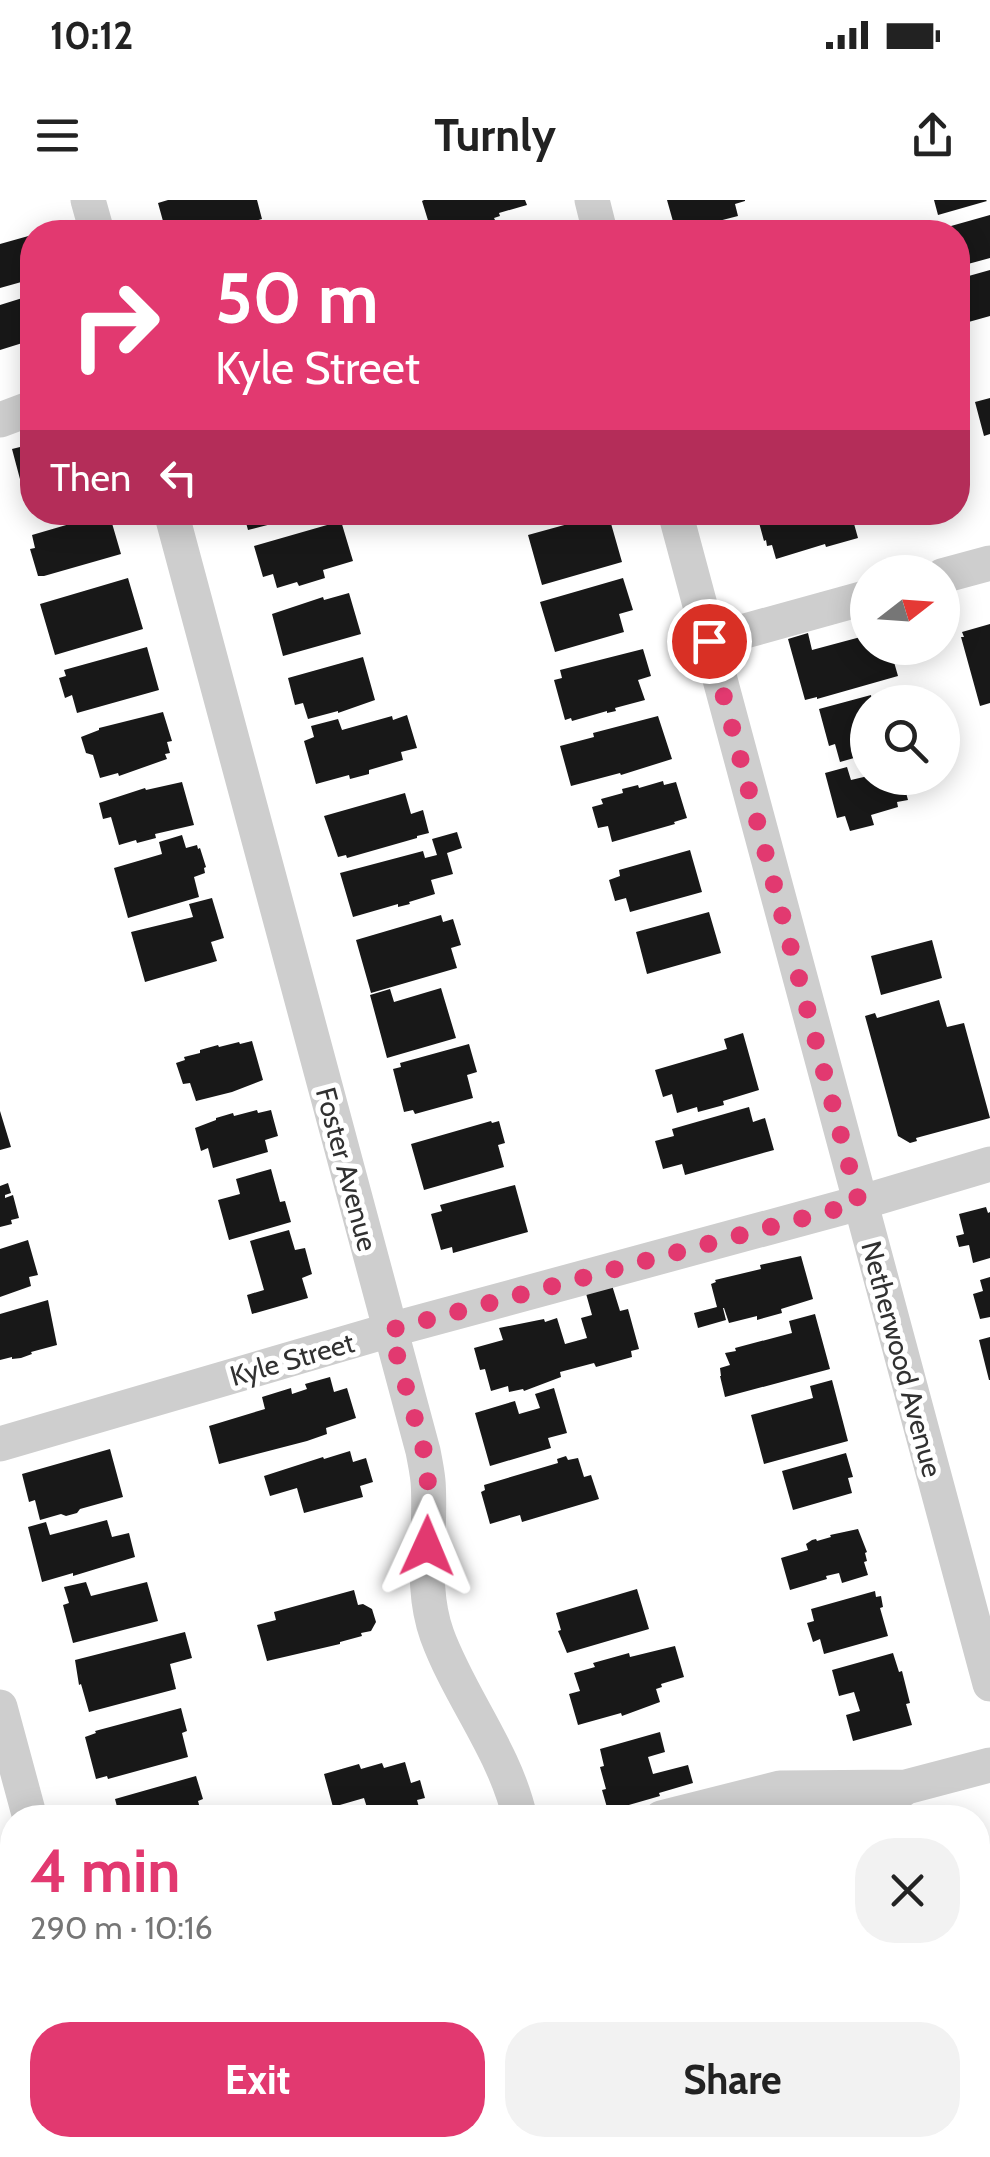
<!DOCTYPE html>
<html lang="en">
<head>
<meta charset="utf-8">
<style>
	:root { --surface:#fff; --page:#f2f2f2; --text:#222; --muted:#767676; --accent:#e23970 }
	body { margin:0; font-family:Cabin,sans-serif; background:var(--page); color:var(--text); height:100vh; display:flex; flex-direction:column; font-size:38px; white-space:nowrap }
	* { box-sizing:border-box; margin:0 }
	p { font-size:32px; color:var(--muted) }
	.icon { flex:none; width:55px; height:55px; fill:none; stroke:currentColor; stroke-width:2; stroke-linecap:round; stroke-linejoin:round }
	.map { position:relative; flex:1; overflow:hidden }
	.details { position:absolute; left:0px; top:1605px; width:990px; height:352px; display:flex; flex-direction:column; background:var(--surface); border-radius:40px 40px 0 0; box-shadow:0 5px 25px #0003 }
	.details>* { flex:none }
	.hud { position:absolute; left:20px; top:20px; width:950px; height:305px; border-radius:40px; box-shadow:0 5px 25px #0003; background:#e23970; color:#fff; overflow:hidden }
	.needle { width:65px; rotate:73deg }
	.tools { position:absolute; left:850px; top:355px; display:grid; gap:20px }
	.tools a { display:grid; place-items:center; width:110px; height:110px; border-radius:50%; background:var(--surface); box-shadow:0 5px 25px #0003; font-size:50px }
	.pin { position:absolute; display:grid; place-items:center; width:85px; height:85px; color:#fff; margin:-42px; border:5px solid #fff; border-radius:50%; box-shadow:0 2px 10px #0007 }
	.me { position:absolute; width:110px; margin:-55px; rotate:1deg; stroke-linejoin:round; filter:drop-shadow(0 0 8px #0008) }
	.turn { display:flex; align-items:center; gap:35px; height:210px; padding:0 30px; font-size:45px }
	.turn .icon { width:130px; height:130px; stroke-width:2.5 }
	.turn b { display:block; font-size:70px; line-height:85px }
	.then { display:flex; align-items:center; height:95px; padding:0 30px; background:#0003; gap:20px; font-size:38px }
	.round { display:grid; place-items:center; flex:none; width:105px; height:105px; border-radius:40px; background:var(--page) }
	.head { display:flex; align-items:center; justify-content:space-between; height:170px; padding:0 30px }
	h1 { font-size:60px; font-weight:800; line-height:75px; color:var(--accent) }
	.button { display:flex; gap:20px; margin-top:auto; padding:20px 30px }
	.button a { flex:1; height:115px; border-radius:40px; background:var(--accent); color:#fff; font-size:40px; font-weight:800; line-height:115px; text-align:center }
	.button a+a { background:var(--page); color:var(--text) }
	.status { display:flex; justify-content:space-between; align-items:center; height:70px; padding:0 50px; background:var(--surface); direction:ltr }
	.status svg { height:28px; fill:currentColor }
	header { display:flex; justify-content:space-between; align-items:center; height:130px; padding:0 30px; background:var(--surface); font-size:45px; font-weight:800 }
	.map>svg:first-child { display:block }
	.building { fill:#181818 }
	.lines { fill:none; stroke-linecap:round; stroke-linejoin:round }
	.street { stroke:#cecece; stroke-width:35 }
	.route { stroke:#e23970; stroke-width:18; stroke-dasharray:0 32.4 }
	.labels { text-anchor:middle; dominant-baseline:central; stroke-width:10; stroke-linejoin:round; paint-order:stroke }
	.street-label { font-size:28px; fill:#313131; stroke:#fff }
</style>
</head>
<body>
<div class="status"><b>10:12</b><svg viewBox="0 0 49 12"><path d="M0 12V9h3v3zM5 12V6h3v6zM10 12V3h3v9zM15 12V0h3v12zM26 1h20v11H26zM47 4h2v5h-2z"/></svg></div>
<header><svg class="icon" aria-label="menu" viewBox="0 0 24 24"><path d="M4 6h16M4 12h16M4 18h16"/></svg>Turnly<svg class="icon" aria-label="share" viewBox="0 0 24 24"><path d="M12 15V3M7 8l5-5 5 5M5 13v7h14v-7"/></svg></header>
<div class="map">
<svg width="990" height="1957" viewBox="0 0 990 1957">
	<rect width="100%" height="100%" fill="#fff"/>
	<path class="building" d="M168,0H257L262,19L214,32H166L158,3Z
		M424,0H525L527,5L499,13L500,16L494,18L495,20L482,24L480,21L470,24L469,20L431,30L422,1Z
		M667,0H745V1L735,4L738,16L676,32Z
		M934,0H986L987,1L938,15Z
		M990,15V58L968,64L966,57L959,55L958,32H953L951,26Z
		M765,23L767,32H734V31Z
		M32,35V79L0,88V44Z
		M990,70V116L965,123L960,104L958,105V79Z
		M32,95V140L0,150V105Z
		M990,198V234L984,236L975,202Z
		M32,244V296L25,298L12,249Z
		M101,312L109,313L121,354L44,376H38L30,349L35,348L32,335L97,316L96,314Z
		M243,312H310V314L248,330Z
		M781,312H836L837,317L851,313L858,338L826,347L825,344L776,359L772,345L767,346L766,340L764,341L758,319Z
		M608,313L622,362L542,385L528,335Z
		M341,321L353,361L323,370L325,378L299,386L297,382L277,388L273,374L263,377L254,346Z
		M128,378L143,429L55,455L40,404Z
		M623,378L633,410L619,414L624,432L555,452L540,402Z
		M349,393L361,434L283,456L272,414L323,397L324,400Z
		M990,424V503L980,506L961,437H964L962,432Z
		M808,433L812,450L868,435V448H890L898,476L817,499V497L805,500L788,439Z
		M147,447L159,490L77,513L72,495L65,498L59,478L66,476L64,470Z
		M643,449L651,476L638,480L645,500L615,508L616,511L607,513V511L572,521L571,518L565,520L554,480L562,478L560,470Z
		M363,457L375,500L338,513V511L308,519L303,503L295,505L288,478Z
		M871,495L872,501L887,497L889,502H868V554L840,562L835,544L829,546L819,509Z
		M163,512L172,541L167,542L170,553L165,554L167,559L119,576L118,573L100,578L93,555L86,553L81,537L99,530V528Z
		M407,515L417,548L401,552L403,560L369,570V574L350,579L349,575L316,584L304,541L314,537L311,526L338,519L342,530L392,516L393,520Z
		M658,516L672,559L621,575L620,573L571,586L560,546L594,537L593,533Z
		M847,567L851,580L868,576V578H902L908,600L897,602L898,607L871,615L874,625L850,631L845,616L837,618L825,573Z
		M663,581L664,585L676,582L687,618L674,622L675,624L612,642L608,626L598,628L592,607L603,604L601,599L623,593L622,589L638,585L639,588Z
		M182,582L194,625L155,634L156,638L137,643L136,640L119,645L111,617L103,619L99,603L145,588L146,590Z
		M405,593L411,614L423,610L429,633L417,636V638L347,658L346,655L338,657L324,616Z
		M457,632L462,648L447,653L453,674L431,680L435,694L409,702L410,704L398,707V704L353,717L340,673L423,651L425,658L437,655L432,639Z
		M182,635L186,648L197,645L198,649L200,648L206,667L204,668L205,673L194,677L199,697L128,718L114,668L162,654L159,642Z
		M690,650L702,692L630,712L626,698L615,701L609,680L620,676L619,670Z
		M212,698L224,738L211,742L217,761L145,782L131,732L193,717L189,704Z
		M709,712L721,753L647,774L636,732Z
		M441,715L443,722L453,719L461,745L451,748L457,768L371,793L356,740Z
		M932,740L942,778L881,795L871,756Z
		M441,788L456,838L387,858L370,795L390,789L394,802Z
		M939,800L947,827L964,823L990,918L916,938L917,941L910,943L898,936L865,816L875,813L877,818Z
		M743,833L759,890L723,901L724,905L698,912L697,907L677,913L672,894L663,897L655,870L727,849L724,839Z
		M252,841L263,880L232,892L196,901L190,883L183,884L176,863L185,860L184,857L200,853V850L218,845L219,847L239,842L240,844Z
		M469,844L477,872L467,875L473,898L415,914L413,910L404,912L393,869L401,867L400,863Z
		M749,907L753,922L765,918L774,950L685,975L682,964L663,969L655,941L674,936L672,929Z
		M257,910L258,913L271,910L278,936L265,940L268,952L213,968L208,948L201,951L195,928L216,920V918L233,913L234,916Z
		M0,911L11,947L0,950Z
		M491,921L492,923L499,921L505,943L498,945L504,967L424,990L411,944Z
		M271,969L280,1002L285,1001L291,1022L229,1040L218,1000L240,994L236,979Z
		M8,983L11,993L5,995V998L13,995L19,1018L11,1020L12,1024L0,1027V986Z
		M515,985L528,1032L453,1053L452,1047L441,1050L431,1014L442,1011L440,1005Z
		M986,1007L988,1013L990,1012V1058L973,1063L969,1045L959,1047L956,1036L964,1034L959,1014Z
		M289,1030L295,1050L305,1048L312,1074L302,1078L308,1098L252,1114L247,1095L264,1090L250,1041Z
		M28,1040L38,1075L29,1077L31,1086L0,1097V1049Z
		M801,1056L813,1099L781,1109L782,1113L757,1120V1116L729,1123L724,1108H723L726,1120L698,1128L694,1113L717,1107L711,1084L716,1082L715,1080L761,1069L760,1065Z
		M990,1077V1117L980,1119L973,1094L983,1091L980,1080Z
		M611,1082L620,1111L628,1109L639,1149L631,1151L632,1157L596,1167L594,1163L560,1172L561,1177L524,1191L523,1189L509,1192L508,1186L491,1191L485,1169L480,1170L474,1148L503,1140L499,1128L544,1119L545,1122L557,1118L565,1144L587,1138L581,1118L592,1115L585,1090Z
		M48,1100L57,1145L31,1152L32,1154L21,1158L12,1159V1157L0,1160V1114Z
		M815,1114L830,1169L725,1197L720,1176H721L720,1168L730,1165L725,1153L736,1151L735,1148L792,1133L789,1121Z
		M990,1137V1180H989L979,1140Z
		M330,1177L334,1192L347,1188L356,1218L326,1228L327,1234L307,1241L219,1264L209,1226L265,1209L262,1197L291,1188L292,1194L307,1189L305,1184Z
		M832,1180L848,1241L764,1264L751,1215L813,1198L810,1186Z
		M554,1188L567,1233L548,1238L551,1248L490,1266L475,1213L515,1201L519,1214L540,1208L535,1194Z
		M110,1249L123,1297L80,1309L77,1313L66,1316L61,1314L40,1320L35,1300L29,1302L22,1274Z
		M350,1251L353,1262L366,1258L373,1282L360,1286L363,1297L304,1313L297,1288L270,1296L264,1276L323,1257L324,1259Z
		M846,1253L853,1277L848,1278L852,1293L793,1310L782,1271Z
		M566,1256L568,1260L578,1258L584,1277L591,1275L599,1299L522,1322L520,1315L490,1324L481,1292L485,1290L484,1285L558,1263L557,1259Z
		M107,1320L112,1337L129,1333L135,1357L73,1376V1373L42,1382L28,1327L46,1322L50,1335Z
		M858,1329L867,1352L865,1353L867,1361L864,1362L868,1375L842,1383L839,1373L826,1376L827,1379L790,1390L781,1358L808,1350L806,1344L812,1340L816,1339L817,1341L831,1337L830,1335Z
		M86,1382L91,1396L147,1382L158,1421L73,1443L63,1405L69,1403L64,1387Z
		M637,1389L649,1429L567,1453L558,1431L561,1430L556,1413Z
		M354,1390L358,1405L363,1404L372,1409L376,1422L371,1431L361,1433L362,1436L340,1442V1444L267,1461L257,1425L276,1420L274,1412Z
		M875,1391L876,1397L881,1396L883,1407L880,1408L888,1436L824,1454L820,1439L813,1442L807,1423L814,1421L811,1409Z
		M185,1432L192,1458L170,1464L176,1489L89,1512L81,1484L79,1485L75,1460Z
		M675,1446L684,1477L661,1484L662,1487L656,1489L660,1502L622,1516L621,1513L578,1525L569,1494L580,1491L574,1473L595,1467L593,1463L629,1453L630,1457Z
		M893,1453L899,1472L902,1471L910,1503L906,1504L912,1525L853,1541L846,1515L860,1511L854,1492L839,1496L832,1470Z
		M181,1508L187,1531L182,1533L188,1557L108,1579L107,1576L96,1579L85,1537L96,1533L95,1531Z
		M660,1532L665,1552L648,1557L653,1574L688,1565L693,1583L659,1593L660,1596L608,1611L602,1590L606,1589L600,1567L604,1566L600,1549Z
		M405,1562L411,1583L420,1580L425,1598L417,1600L422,1618H360L369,1614L364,1598L333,1607L324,1574L359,1564L361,1569L382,1563L384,1568Z
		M196,1576L203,1599L198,1601L202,1616L120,1618L115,1599Z
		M989,1792L990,1852L978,1855V1795Z
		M990,1867V1928L978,1931V1884L981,1883L978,1871Z
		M12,1895V1945H38L42,1957H0V1899Z
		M193,1945H298L301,1957H196Z
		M366,1945H400L401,1949L369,1957Z
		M499,1945H531L535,1957H460Z
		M750,1945H768L771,1957H710Z
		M990,1949V1957H964V1956Z"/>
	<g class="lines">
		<path class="street" d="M88,0L97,32
			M592,0L600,32
			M0,220L32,208
			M171,312L423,1251C425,1261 427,1271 428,1281C432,1333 419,1385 437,1435C460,1498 505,1551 520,1618
			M675,312L990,1484
			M942,376L990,363
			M709,441L868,397
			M0,1244L390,1130L859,1003L990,964
			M0,1507L30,1618
			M661,1618L780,1588L906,1587L990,1565
			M863,1618L906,1587
			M0,1836L12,1832
			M120,1945L123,1957
			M606,1945L609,1957"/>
	</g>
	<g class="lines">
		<path class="route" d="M427,1346L428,1283L424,1251L390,1130L859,1003L709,441"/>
	</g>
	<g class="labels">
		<g class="street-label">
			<text transform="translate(347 969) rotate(75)">Foster Avenue</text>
			<text transform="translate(292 1159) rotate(-16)">Kyle Street</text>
			<text transform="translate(902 1159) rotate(75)">Netherwood Avenue</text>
		</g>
	</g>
</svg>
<div class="tools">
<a><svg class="needle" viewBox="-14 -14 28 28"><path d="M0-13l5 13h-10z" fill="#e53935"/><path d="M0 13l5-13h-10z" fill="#767676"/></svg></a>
<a><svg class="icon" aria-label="search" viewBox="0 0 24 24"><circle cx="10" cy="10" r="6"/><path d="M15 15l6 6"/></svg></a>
</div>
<div class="pin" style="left:709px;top:441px;background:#d93025"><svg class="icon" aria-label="arrive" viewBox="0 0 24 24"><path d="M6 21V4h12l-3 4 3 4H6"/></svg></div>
<svg class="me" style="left:427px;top:1346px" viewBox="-20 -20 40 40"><path d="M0-17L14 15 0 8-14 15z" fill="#e23970" stroke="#fff" stroke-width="4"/></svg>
<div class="hud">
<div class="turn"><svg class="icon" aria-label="right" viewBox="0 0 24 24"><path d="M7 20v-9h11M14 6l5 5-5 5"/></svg><div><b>50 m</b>Kyle Street</div></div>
<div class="then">Then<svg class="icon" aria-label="left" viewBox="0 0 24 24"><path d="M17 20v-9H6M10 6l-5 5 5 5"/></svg></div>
</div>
<section class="details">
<div class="head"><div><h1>4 min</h1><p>290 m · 10:16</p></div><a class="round"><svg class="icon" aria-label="close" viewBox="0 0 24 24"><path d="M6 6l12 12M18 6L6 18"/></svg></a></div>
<div class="button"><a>Exit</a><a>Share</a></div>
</section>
</div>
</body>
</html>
